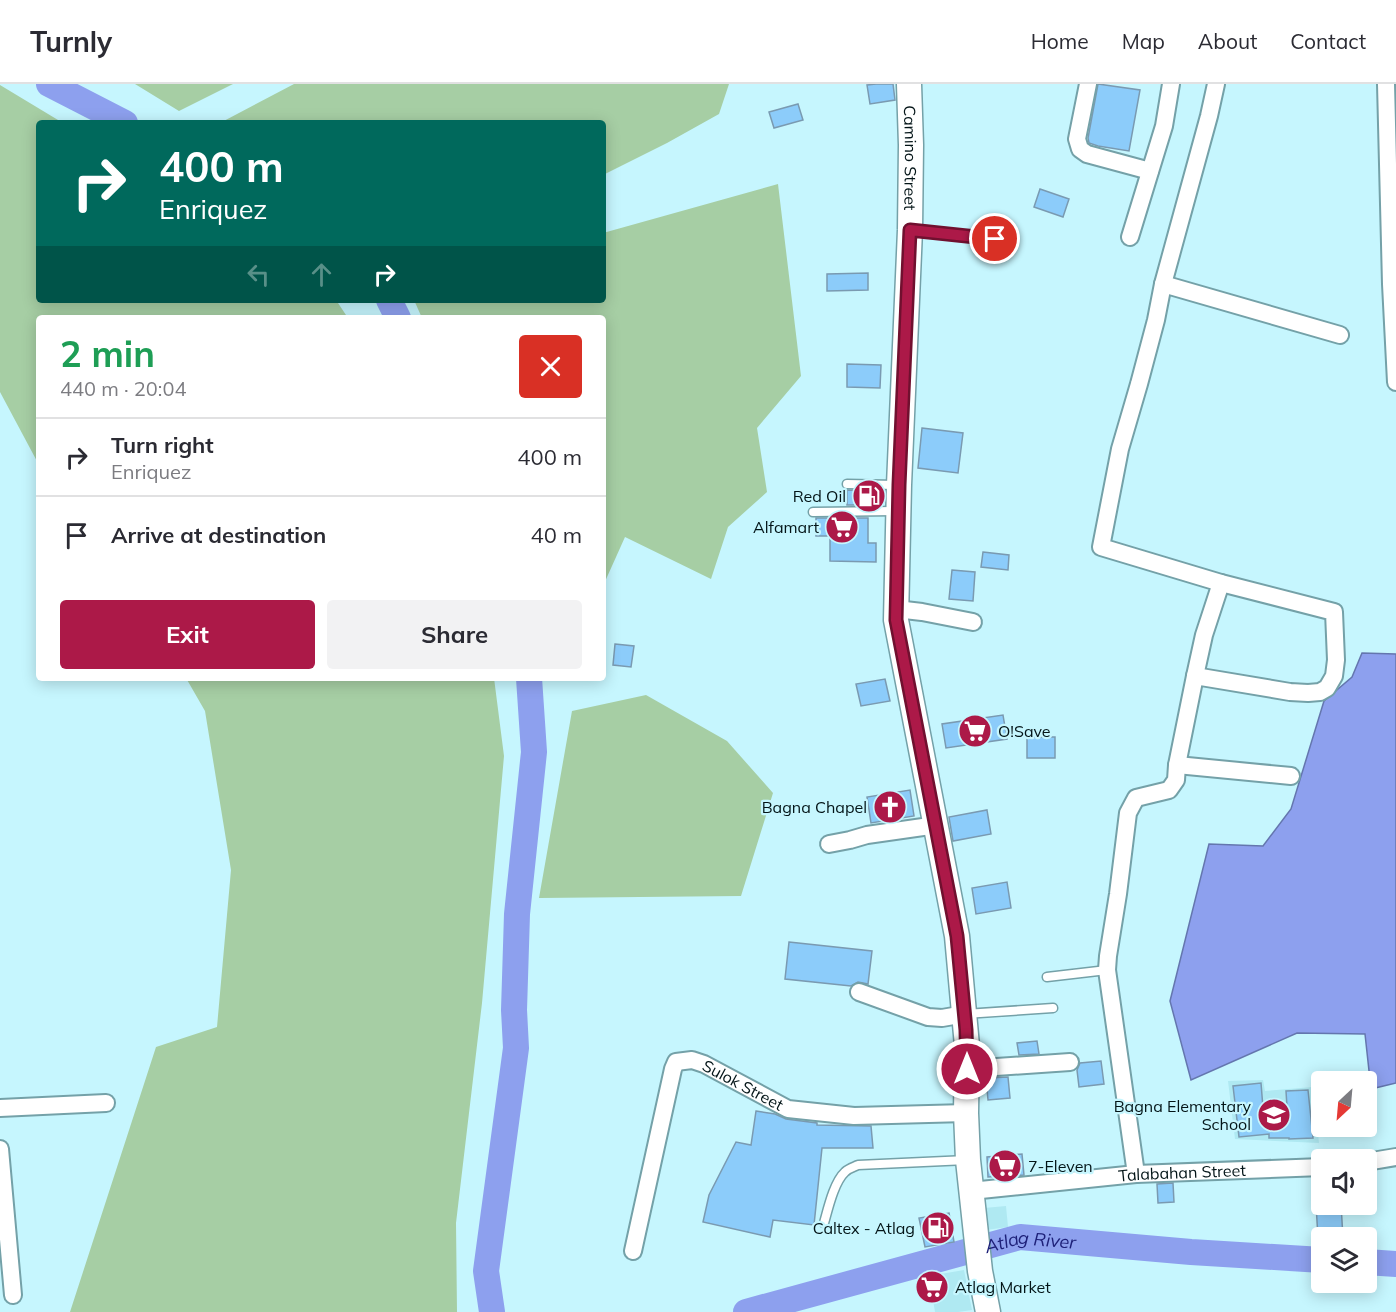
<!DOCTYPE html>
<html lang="en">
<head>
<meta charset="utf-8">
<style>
	:root { --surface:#fff; --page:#f2f2f3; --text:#2b2b33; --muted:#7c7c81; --line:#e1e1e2; --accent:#ac1948 }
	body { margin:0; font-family:Mulish,sans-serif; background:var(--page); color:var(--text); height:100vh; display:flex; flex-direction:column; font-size:22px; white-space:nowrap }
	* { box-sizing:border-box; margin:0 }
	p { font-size:20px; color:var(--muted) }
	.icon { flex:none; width:33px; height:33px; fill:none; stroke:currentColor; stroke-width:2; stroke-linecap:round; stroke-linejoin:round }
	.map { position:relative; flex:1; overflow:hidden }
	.drawer { position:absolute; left:36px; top:231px; width:570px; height:366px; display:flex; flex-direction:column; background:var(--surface); border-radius:6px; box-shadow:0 3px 15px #0003 }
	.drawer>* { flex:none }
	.hud { position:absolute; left:36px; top:36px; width:570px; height:183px; border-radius:6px; box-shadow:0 3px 15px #0003; background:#00695c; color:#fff; overflow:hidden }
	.needle { width:39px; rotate:206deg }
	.tools { position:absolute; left:1311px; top:987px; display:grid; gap:12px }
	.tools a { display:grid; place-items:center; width:66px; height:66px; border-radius:6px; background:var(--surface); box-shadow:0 3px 15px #0003; font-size:30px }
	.pin { position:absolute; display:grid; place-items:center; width:51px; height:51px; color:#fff; margin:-26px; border:3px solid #fff; border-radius:50%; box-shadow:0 2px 6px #0007 }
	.me { position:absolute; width:66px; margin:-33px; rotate:0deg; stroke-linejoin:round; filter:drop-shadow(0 0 4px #0008) }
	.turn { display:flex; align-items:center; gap:21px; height:126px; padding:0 24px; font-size:27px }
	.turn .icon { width:78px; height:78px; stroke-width:2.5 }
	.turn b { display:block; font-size:42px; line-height:51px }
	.lanes { display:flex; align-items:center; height:57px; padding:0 24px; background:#0003; justify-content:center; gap:30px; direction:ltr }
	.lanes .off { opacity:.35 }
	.round { display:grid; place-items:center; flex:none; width:63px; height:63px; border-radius:6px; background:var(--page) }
	.overview { display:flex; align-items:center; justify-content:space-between; height:102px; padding:0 24px }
	h1 { font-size:36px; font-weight:700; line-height:45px; color:#1e9e55 }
	.button { display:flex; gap:12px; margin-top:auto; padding:12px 24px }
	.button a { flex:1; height:69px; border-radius:6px; background:var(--accent); color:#fff; font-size:24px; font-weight:700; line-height:69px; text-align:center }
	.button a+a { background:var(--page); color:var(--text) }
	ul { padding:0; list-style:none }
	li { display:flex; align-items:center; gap:18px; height:78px; padding:0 24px; border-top:2px solid var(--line) }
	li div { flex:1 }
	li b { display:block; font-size:22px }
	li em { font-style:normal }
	header { display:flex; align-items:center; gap:36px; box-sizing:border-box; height:84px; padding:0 30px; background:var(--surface); border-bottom:2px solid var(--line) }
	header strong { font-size:28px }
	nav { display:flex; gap:33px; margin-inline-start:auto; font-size:21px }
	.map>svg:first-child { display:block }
	.built { fill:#afe9f2 }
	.green { fill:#a6cea4 }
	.water { fill:#8da0ee; stroke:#6476ae; stroke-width:1.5 }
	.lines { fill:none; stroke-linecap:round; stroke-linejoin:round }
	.river { stroke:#8da0ee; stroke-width:26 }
	.building { fill:#8cccfa; stroke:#7a9ab1; stroke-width:1.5 }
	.service-casing { stroke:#74a1a8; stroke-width:11 }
	.minor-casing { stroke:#74a1a8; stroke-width:20 }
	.secondary-casing { stroke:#74a1a8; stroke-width:27 }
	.service { stroke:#fff; stroke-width:8 }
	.minor { stroke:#fff; stroke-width:16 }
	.secondary { stroke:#fff; stroke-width:24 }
	.route-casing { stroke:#70102f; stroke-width:15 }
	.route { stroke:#ac1948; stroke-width:10 }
	.labels { text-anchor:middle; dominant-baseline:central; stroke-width:4.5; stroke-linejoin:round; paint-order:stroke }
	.street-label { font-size:16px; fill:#031417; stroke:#c6f6fe }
	.poi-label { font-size:16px; fill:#031417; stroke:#c6f6fe; text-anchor:end }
	.water-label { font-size:18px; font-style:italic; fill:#1e2179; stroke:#c6f6fe }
</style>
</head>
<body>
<header>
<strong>Turnly</strong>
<nav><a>Home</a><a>Map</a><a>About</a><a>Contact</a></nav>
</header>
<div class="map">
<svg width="1396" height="1228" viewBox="0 0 1396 1228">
	<rect width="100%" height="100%" fill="#c6f6fe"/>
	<path class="built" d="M1263,996L1265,1007L1313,1003L1319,1059L1235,1055L1228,997Z
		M1006,1122L1008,1143L986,1146L984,1124Z
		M964,1186L972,1226L958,1228H935L929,1192Z"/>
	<path class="green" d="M135,0H233L179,27Z
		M294,0H729L719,30L667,59L603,91V39H220Z
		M0,1L63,39H39V216H336L348,234H39V381L0,308Z
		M778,100L801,292L757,344L767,408L728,443L711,495L625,453L603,502V234H422L414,216H603V149Z
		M186,594H494L504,672L482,919L456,1139L457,1228H70L156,963L217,943L231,786L205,627Z
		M646,611L727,657L773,709L741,812L539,814L572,627Z"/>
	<path class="water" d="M1362,569L1396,570V999L1371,1005L1365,950L1297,949L1191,996L1170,917L1209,760L1263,762L1291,725L1324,617L1352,593Z"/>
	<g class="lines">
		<g class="river">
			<path d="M49,0L125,39"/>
			<path d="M389,216L398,234"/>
			<path d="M1366,1178L1396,1180"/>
			<path d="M492,1228L486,1187L516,964L514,926L517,830L534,668L529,594"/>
			<path id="s1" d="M746,1228L1020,1153L1191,1168L1322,1176"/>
		</g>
	</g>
	<path class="building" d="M876,0H893L895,16L870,20L867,1Z
		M1098,0L1140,6L1129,67L1098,62L1089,59L1088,54Z
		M798,20L803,36L774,44L769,28Z
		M1040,105L1069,115L1063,133L1034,123Z
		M868,189V206L827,207V190Z
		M847,280L881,281L880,304L847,303Z
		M922,344L963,349L958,389L918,384Z
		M847,406L875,407L876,418H868V421H847Z
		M816,434H868V459H876V478L830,477V452H816Z
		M983,468L1009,471L1008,486L981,483Z
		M952,486L975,488L973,517L949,515Z
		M615,560L634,562L631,583L613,581Z
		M885,595L890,617L861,622L856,600Z
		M1003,631L1007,655L946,664L942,640Z
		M1027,653H1055V674H1027Z
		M910,706L914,732L871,739L867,713Z
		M987,726L991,750L953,757L949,733Z
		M1007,798L1011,824L976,830L972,804Z
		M789,858L872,867L868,900L858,898L851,902L785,895Z
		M1037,957L1039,970L1019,971L1017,959Z
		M1101,977L1104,1000L1079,1003L1077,986L1080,979Z
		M1008,993L1010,1014L988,1016L986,994Z
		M1261,999L1263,1024L1287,1023L1286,1007L1308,1006L1313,1054L1289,1055V1054H1269V1050L1239,1053L1233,1002Z
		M756,1027L775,1030L786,1035L817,1039V1041L871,1042L873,1064H822L814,1141L773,1136L770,1153L703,1138L709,1111L736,1058L751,1061Z
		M1022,1070L1024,1091L988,1093L987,1073Z
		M1173,1099L1174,1118L1158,1119L1157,1100Z
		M1316,1120H1341L1343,1154H1318Z
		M949,1129L954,1158L925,1163L919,1134Z"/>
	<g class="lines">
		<g class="service-casing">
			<path id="service" d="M913,147L995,155
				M847,400L896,401
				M813,428L895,427
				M1047,893L1107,886
				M965,930L1053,924
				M824,1139C828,1125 834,1098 845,1088C849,1084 854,1083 858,1081L967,1076"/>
		</g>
		<g class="minor-casing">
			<g id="minor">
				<path d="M1088,0L1077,55L1080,65L1087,70L1150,87"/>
				<path d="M1386,0L1391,200L1396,298"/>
				<path d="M1130,153L1164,42L1171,0"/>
				<path d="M1163,200L1340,251"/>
				<path d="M896,525L922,528L973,538"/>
				<path d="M1195,592L1290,608L1308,609L1320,608L1327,604L1334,592L1336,576L1334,528L1221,499"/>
				<path d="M1177,681L1291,692"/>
				<path d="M829,760L850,756L867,751L937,741"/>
				<path d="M859,908L928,933L942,934L965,930"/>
				<path d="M967,985L1070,978"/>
				<path d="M0,1024L106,1019"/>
				<path d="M0,1065L13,1211"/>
				<path d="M1366,1078L1396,1073"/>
				<path d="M1136,1090L1107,886L1108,872L1118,810L1128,729L1136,714L1169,706L1176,696L1177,681L1195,592L1204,551L1221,499L1101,463L1120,365L1139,300L1156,236L1163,200L1209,32L1216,0"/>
				<path id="s2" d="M971,1107L1136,1090L1322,1083"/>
				<path id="s3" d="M633,1167L673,985L676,978L692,976L704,980L788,1025L854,1032L966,1029"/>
			</g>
		</g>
		<g class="secondary-casing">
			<g id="secondary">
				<path id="s4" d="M909,0L911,61L910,146L899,401L896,536L957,852L967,962L966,1029L968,1076L980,1187L988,1228"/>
			</g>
		</g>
		<use href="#service" class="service"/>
		<use href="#minor" class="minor"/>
		<use href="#secondary" class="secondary"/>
	</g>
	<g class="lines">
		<g class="route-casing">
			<path id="route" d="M967,985L966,946L957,852L896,536L899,401L910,146L995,155"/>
		</g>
		<use href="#route" class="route"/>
	</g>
	<defs>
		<g id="fuel-disc" transform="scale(1.725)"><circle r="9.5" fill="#ac1948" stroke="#c6f6fe"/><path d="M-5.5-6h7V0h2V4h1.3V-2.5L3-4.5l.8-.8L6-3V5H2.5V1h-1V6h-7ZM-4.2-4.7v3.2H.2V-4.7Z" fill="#fff"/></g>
		<g id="supermarket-disc" transform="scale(1.725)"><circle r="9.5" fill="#ac1948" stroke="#c6f6fe"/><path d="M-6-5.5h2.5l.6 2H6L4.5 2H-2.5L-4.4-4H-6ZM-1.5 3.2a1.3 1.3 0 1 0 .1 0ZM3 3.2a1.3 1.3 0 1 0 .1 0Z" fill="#fff"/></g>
		<g id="church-disc" transform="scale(1.725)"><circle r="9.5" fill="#ac1948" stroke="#c6f6fe"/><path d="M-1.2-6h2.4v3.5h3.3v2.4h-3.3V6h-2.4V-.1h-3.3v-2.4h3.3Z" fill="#fff"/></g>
		<g id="school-disc" transform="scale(1.725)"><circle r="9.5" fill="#ac1948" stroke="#c6f6fe"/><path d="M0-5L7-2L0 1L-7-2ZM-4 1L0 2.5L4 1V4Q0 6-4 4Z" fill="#fff"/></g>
	</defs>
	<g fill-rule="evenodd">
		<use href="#fuel-disc" x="869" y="412"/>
		<use href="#supermarket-disc" x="842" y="443"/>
		<use href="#supermarket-disc" x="975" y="647"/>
		<use href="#church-disc" x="890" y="723"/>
		<use href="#school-disc" x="1274" y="1031"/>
		<use href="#supermarket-disc" x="1005" y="1082"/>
		<use href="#fuel-disc" x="938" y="1144"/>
		<use href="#supermarket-disc" x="932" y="1203"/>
	</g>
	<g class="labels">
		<g class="street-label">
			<text stroke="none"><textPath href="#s4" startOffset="74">Camino Street</textPath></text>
			<text stroke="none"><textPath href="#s3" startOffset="267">Sulok Street</textPath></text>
			<text stroke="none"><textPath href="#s2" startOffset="212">Talabahan Street</textPath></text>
		</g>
		<g class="poi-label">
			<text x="846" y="412">Red Oil</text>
			<text x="819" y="443">Alfamart</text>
			<text x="998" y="647" text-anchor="start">O!Save</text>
			<text x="867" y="723">Bagna Chapel</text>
			<text x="1251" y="1022">Bagna Elementary<tspan x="1251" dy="18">School</tspan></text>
			<text x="1028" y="1082" text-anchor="start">7-Eleven</text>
			<text x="915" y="1144">Caltex - Atlag</text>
			<text x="955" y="1203" text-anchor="start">Atlag Market</text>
		</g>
		<g class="water-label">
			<text stroke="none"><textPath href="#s1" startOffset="294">Atlag River</textPath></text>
		</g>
	</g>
</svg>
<div class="tools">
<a><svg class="needle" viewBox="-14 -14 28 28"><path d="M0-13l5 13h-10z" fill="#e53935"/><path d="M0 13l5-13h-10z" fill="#7c7c81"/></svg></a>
<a><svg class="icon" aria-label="sound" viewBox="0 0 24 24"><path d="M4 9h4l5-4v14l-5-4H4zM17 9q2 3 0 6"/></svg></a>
<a><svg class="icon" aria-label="layers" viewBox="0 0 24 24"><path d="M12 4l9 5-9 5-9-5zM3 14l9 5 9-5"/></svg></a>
</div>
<div class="pin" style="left:995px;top:155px;background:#d93025"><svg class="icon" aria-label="arrive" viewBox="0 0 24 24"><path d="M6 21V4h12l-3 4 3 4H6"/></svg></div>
<svg class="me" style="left:967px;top:985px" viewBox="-20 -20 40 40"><circle r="17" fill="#ac1948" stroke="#fff" stroke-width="3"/><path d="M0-11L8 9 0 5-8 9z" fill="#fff"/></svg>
<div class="hud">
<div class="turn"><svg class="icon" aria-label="right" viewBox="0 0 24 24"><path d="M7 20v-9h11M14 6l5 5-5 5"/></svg><div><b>400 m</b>Enriquez</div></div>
<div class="lanes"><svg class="icon off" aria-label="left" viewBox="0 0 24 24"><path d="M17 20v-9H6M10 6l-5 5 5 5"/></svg><svg class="icon off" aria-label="ahead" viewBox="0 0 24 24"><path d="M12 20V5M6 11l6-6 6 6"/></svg><svg class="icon" aria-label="right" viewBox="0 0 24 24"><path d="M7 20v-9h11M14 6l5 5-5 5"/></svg></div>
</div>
<section class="drawer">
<div class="overview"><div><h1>2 min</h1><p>440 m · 20:04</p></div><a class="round" style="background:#d93025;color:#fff"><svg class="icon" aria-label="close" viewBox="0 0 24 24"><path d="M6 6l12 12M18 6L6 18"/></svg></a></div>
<ul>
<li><svg class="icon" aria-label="right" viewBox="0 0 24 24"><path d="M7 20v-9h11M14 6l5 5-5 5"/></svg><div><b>Turn right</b><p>Enriquez</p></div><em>400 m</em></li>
<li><svg class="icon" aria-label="arrive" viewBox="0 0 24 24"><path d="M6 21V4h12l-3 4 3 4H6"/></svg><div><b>Arrive at destination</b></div><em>40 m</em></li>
</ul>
<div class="button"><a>Exit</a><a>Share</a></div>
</section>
</div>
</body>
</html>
